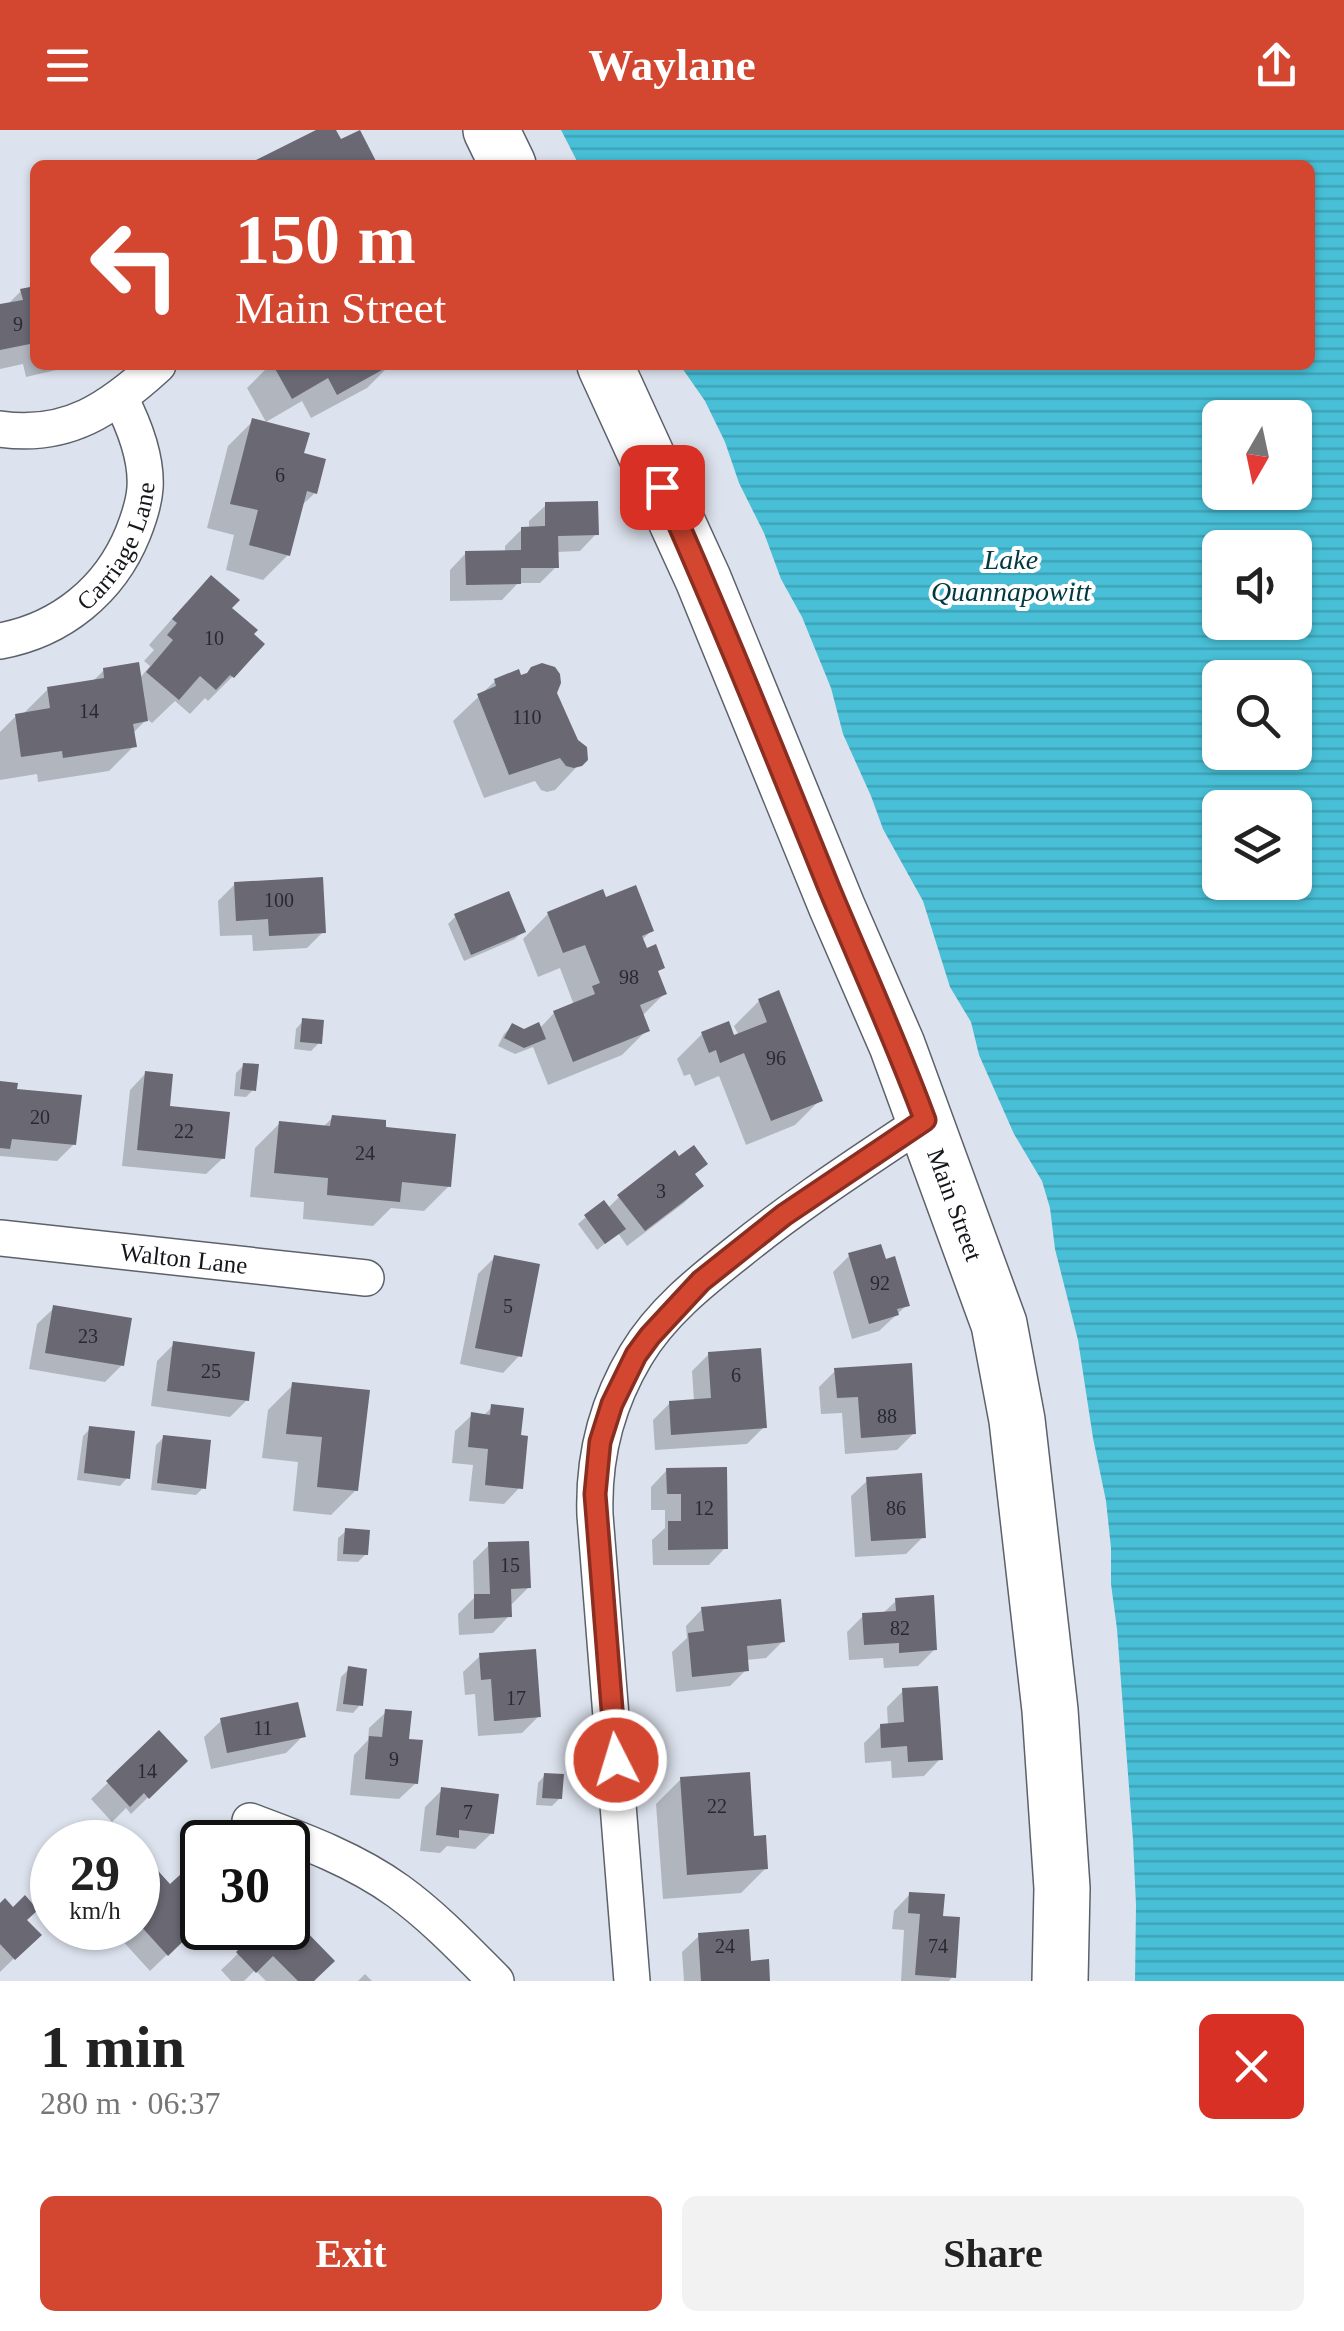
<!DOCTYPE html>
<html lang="en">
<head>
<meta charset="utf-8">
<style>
	:root { --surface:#fff; --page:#f2f2f2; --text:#222; --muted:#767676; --accent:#d34731 }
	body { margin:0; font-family:"Times New Roman",serif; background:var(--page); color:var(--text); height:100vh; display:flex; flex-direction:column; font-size:38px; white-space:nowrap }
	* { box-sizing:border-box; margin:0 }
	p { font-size:32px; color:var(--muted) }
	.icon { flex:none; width:55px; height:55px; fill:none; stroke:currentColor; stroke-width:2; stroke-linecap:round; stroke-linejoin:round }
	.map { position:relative; height:1851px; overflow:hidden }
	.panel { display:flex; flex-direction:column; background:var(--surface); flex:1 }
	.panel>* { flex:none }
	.guide { position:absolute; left:30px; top:30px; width:1285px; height:210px; border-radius:15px; box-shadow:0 2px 8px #0004; background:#d34731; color:#fff; overflow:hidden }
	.needle { width:65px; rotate:189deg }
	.controls { position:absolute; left:1202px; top:270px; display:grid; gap:20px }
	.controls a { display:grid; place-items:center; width:110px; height:110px; border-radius:15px; background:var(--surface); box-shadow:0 2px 8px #0004; font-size:50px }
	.speed { position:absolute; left:30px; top:1690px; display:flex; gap:20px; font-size:50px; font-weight:700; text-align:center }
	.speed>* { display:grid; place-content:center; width:130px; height:130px; border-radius:50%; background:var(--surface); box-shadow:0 2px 8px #0004; line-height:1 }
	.speed small { font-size:25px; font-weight:400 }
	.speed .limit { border:5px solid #111; border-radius:15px; background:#fff; color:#111 }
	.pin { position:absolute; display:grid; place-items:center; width:85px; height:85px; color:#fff; margin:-42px; border-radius:20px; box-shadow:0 5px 15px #0006 }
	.me { position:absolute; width:110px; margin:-55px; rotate:355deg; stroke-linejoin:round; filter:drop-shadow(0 0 8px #0008) }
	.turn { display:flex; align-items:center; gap:35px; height:210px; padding:0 40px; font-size:45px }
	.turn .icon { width:130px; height:130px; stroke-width:2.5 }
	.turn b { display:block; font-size:70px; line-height:85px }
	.round { display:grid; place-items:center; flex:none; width:105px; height:105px; border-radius:15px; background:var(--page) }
	.overview { display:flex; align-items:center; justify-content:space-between; height:170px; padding:0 40px }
	h1 { font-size:60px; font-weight:600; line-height:75px }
	.primary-button { display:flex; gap:20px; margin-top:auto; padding:20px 40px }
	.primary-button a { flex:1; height:115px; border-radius:15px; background:var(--accent); color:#fff; font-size:40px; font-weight:600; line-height:115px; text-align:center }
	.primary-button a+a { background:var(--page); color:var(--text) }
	header { display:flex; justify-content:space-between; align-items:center; height:130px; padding:0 40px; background:var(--accent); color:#fff; font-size:45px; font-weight:600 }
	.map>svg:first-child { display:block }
	.water { fill:url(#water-rules); fill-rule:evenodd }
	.shadow { fill:#0003 }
	.building { fill:#696873 }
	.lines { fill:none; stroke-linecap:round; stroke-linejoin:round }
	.minor-casing { stroke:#5c616a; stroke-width:38 }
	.primary-casing { stroke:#5c616a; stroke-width:58 }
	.minor { stroke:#fff; stroke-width:35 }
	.primary { stroke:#fff; stroke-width:55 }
	.route-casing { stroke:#892e20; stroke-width:25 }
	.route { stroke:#d34731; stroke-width:18 }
	.labels { text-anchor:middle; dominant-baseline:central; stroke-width:8; stroke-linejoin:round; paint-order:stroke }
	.number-label { font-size:20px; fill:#292a30 }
	.street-label { font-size:25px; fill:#14161a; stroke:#fff }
	.water-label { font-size:28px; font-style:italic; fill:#003942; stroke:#fff }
</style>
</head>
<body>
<header><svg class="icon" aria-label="menu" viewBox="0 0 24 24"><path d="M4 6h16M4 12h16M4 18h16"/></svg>Waylane<svg class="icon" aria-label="share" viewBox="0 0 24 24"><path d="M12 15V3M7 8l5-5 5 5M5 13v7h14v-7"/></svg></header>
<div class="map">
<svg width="1344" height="1851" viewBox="0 0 1344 1851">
	<defs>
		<pattern id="water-rules" width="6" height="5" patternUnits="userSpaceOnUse" patternTransform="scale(2.5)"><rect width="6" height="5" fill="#48bfd6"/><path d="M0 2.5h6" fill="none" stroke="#3ea3b7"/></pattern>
	</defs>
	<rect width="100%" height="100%" fill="#dde3ee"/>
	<path class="water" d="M561,0H1344V1851H1135L1136,1775L1133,1710L1117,1499L1111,1454V1418L1106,1371L1093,1308L1078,1210L1055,1119L1050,1078L1042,1051L1014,1004L979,925L971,892L950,857L923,771L883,699L871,666L843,604L831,558L802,487L781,449L764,403L739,353L725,312L705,271L680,235H1310V35H579ZM1220,288H1295V362H1220ZM1220,418H1295V492H1220ZM1220,548H1295V622H1220ZM1220,678H1295V752H1220Z"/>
	<path class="shadow" d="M35,159V235H78L26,247L23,234L0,239V177L7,175L21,161Z
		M270,235H390L367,258L311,288L302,271L266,292L247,258Z
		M253,291L315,363L300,377L288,425L263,450L226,440L234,405L207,398L228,316Z
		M546,375L596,404L580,421L556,422V437L540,453H518L502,470L450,471V440L466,423L505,422V416L522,399H529V391Z
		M186,473L229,479L232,547L208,571L205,568L190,584L175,571L152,593L147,589L132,604L134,616L109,641L38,652L37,644L0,650V602L16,586L23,584L48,559L92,552L104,540L139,549L150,536L144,531L154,520L149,515Z
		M520,549L555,563L585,628L555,660L547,662L541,660L535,651L484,668L453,591L495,551Z
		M235,754L323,802L307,818L253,821L252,805L220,806L218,771Z
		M604,770L652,800L641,811L645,822L662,837L656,843L664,864L642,886L647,900L622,925L548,955L533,917L515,924L498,916L504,904L512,896L524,902L539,899L554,883L574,875L560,838L538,847L523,809L548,784Z
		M456,786L523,801L515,809L464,831L448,794Z
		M759,871L820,970L795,995L746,1015L719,946L695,956L690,944L684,946L677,929L702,904L728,894L733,909L739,906L734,896Z
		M303,891L319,913L311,921L294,919L296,899Z
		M244,935L254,959L246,967L234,966L236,943Z
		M146,943L167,978L223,1028L206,1044L122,1036L130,960Z
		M0,954L15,961L74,1014L57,1031L0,1026Z
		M333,987L383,1000L449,1056L424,1081L391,1078L373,1096L303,1089L304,1072L250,1067L255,1018L280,993L322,998Z
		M693,1046L701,1056L684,1073L627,1116L618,1103L597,1120L578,1094L586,1087L607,1079L619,1067Z
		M850,1125L884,1132L907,1175L879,1201L852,1209L833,1142Z
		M494,1128L519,1226L503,1243L460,1234L478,1144Z
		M54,1178L122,1235L105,1252L29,1239L37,1194Z
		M174,1214L247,1270L230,1287L151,1276L157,1231Z
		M709,1224L764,1297L747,1314L655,1320L653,1290L670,1273L694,1271L692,1241Z
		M835,1241L914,1303L897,1320L845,1324L842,1283L821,1284L819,1257Z
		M293,1255L356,1360L331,1385L293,1381L298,1332L262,1328L268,1280Z
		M492,1277L520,1357L504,1374L469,1371L473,1335L452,1333L455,1301L472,1285L483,1286Z
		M90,1299L127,1348L120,1356L77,1350L83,1306Z
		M164,1307L204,1357L196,1365L151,1360L156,1315Z
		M667,1340L725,1418L709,1435H653L652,1410L665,1398V1380H651V1357Z
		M868,1350L923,1407L906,1424L855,1427L851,1366Z
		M346,1401L366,1424L358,1432L337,1431L338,1408Z
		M489,1415L529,1457L512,1474H509V1486L493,1503L459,1505L458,1484L474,1468L473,1431Z
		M896,1471L935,1519L918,1536L884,1538L883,1528L849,1530L847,1502L863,1486L882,1484Z
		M702,1479L783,1511L766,1528L746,1530V1540L730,1556L676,1562L672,1522L687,1508L686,1496Z
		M480,1526L539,1586L522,1603L478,1606L475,1564L465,1565L463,1542Z
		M349,1539L360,1575L353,1583L336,1581L341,1547Z
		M903,1561L940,1629L924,1646L892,1648L891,1631L865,1633L864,1613L881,1596H888L887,1577Z
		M386,1582L406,1611L416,1653L399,1669L350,1665L354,1625L368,1610L369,1598Z
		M221,1591L303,1606L286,1623L211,1639L204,1607Z
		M159,1604L185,1631L131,1684L126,1678L112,1692L91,1669Z
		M545,1645L560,1668L552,1676L536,1675L538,1653Z
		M681,1649L752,1708L766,1738L741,1763L663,1769L656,1674Z
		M442,1660L492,1703L475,1719L447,1716L440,1723L420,1721L425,1677Z
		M150,1736L170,1758L182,1747L202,1769V1791L150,1841L119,1807L129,1798H138V1747Z
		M910,1764L940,1788L953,1846L949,1851H901L904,1800L892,1799L894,1781Z
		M0,1777L24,1790L38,1805L0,1842Z
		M265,1798H287L291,1801L311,1851H266L255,1840L244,1851H231L221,1840Z
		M699,1806L749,1834L768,1851H684L682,1822Z
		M365,1844L372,1851H358Z"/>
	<path class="building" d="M316,0H336L341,9L360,0L378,35H246Z
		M35,156V213L0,220V174L23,170L20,159Z
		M273,235H391L337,265L328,248L292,269Z
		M252,288L310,303L304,323L326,329L317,364L307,361L290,426L249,415L258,380L230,374Z
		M598,371L599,405L558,406L559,438H521V454L466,455L465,421L521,420V397L545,396V372Z
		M211,445L240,470L232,478L258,500L254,504L265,514L234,548L230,545L216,560L200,546L179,570L146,542L173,510L167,505L177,493L172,489Z
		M139,532L148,591L133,594L137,617L63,628L62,621L21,627L15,584L50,578L47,557L104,548L103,538Z
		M542,533L555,537L560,544L561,553L557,563L578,610L587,617L588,630L582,636L574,638L566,636L560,628L509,645L477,564L496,556L494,549L519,539L521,545L527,543L531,537Z
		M323,747L326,803L269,806L268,789L236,791L234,752Z
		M636,755L654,801L642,806L647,818L656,814L665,838L658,841L667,864L640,875L650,901L573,932L553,881L595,864L592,856L600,853L585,815L563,823L547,782L603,759L606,767Z
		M509,761L526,802L471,825L454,784Z
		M779,860L823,971L771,991L744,923L720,933L716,920L709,923L701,902L729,891L734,905L767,892L758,869Z
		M302,888L324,890L322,914L300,912Z
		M539,892L546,909L524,918L504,908L512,893L524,899Z
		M243,933L259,934L256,961L240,959Z
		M145,941L173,944L170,976L230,982L225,1029L137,1020Z
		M0,951L18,953L17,959L82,965L76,1015L12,1009L10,1019L0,1018Z
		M332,985L386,990V997L456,1004L451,1057L402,1052L400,1072L327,1065L328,1048L274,1043L279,991L330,996Z
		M694,1015L708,1034L695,1044L704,1056L645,1101L617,1065L675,1020L679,1026Z
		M604,1070L626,1099L605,1114L584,1085Z
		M881,1114L886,1129L895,1126L910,1176L897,1179L899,1185L869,1194L848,1123Z
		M494,1125L540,1134L522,1227L475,1218Z
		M53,1175L132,1188L124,1236L45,1223Z
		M173,1211L255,1222L249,1271L167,1261Z
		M761,1218L767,1298L671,1305L669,1271L711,1268L708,1222Z
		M912,1233L916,1304L861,1308L858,1267L837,1268L834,1238Z
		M292,1252L370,1260L358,1361L317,1357L322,1307L286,1304Z
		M491,1274L524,1278L521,1305L528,1306L523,1359L485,1355L488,1319L468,1317L471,1282L490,1285Z
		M89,1296L135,1301L130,1349L84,1343Z
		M163,1305L211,1310L206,1359L157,1353Z
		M727,1337L728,1419L668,1420V1391H681V1364H667L666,1338Z
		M922,1343L926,1408L871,1411L866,1347Z
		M345,1398L370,1400L368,1425L343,1424Z
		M529,1411L531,1458L511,1459L512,1487L474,1489V1464H490L488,1412Z
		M934,1465L937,1520L899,1523V1513L864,1515L862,1483L896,1481L895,1468Z
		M781,1469L785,1512L747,1516L749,1541L692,1547L688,1503L704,1501L701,1477Z
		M536,1519L541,1587L494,1591L491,1549L481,1550L479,1523Z
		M348,1536L367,1539L363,1576L343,1574Z
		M938,1556L943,1630L908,1632L907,1616L881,1618L880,1594L904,1592L902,1558Z
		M298,1572L306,1607L227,1623L220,1588Z
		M385,1579L412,1581L409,1609L423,1610L418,1654L365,1649L369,1606L382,1607Z
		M159,1600L188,1631L149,1669L144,1663L130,1677L106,1651Z
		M750,1642L754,1706L766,1705L768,1739L687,1745L680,1647Z
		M544,1643L564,1644L562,1669L542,1668Z
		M441,1657L499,1664L494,1704L459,1700V1708L436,1705Z
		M150,1732L170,1754L182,1743L202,1765V1793L168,1826L138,1793V1786L145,1778L138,1770V1744Z
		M909,1762L945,1764L943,1786L960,1787L956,1848L915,1845L920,1784L908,1783Z
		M25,1765L38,1780L27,1790L42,1805L15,1830L0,1814V1773L5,1768L13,1777Z
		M297,1792L335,1831L314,1851H298L273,1826L256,1843L236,1822L261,1798H288V1795L291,1798Z
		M749,1799L751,1831L769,1829L770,1851H701L698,1803Z"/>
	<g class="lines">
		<g class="minor-casing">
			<g id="minor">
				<path d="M0,299C68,309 111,278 158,235"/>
				<path id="s1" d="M0,511C61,500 110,460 133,403C139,388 144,373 145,358C147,327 134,295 120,268"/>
				<path id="s2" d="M0,1108L366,1148"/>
				<path d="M250,1691C301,1710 354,1729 398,1761C434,1787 465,1820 496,1851"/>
				<path d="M632,1851L595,1385C593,1327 606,1275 636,1225C661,1183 700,1152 738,1122C797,1074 861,1033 925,990"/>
			</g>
		</g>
		<g class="primary-casing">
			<g id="primary">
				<path d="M491,0L508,35"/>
				<path id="s3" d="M605,235L703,449L837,777L897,915L999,1194L1017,1290L1050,1580L1062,1758L1060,1851"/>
			</g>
		</g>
		<use href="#minor" class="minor"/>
		<use href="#primary" class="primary"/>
	</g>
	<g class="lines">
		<g class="route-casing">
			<path id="route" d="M616,1630L595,1364L600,1312L612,1274L636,1225L650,1206L701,1151L784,1085L925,990C896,911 861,835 829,758C775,624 721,489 662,357"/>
		</g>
		<use href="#route" class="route"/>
	</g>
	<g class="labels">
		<g class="number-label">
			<text x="18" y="194">9</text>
			<text x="280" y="345">6</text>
			<text x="214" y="508">10</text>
			<text x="89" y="581">14</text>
			<text x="527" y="587">110</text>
			<text x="279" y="770">100</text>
			<text x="629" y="847">98</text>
			<text x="776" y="928">96</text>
			<text x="40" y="987">20</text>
			<text x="184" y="1001">22</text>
			<text x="365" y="1023">24</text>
			<text x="661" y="1061">3</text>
			<text x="880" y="1153">92</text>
			<text x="508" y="1176">5</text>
			<text x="88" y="1206">23</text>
			<text x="211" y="1241">25</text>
			<text x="736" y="1245">6</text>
			<text x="887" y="1286">88</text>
			<text x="704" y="1378">12</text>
			<text x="896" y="1378">86</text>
			<text x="510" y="1435">15</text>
			<text x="900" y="1498">82</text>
			<text x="516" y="1568">17</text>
			<text x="263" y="1598">11</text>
			<text x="394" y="1629">9</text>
			<text x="147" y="1641">14</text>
			<text x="717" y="1676">22</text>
			<text x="468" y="1682">7</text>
			<text x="725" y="1816">24</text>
			<text x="938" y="1816">74</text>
		</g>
		<g class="street-label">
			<text stroke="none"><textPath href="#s1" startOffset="160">Carriage Lane</textPath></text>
			<text stroke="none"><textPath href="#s3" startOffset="910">Main Street</textPath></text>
			<text stroke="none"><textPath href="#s2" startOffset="185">Walton Lane</textPath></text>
		</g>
		<g class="water-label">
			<text x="1011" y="429">Lake<tspan x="1011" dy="32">Quannapowitt</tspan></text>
		</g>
	</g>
</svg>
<div class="controls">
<a><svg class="needle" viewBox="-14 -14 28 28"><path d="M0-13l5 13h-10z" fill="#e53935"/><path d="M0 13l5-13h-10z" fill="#767676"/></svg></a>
<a><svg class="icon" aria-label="sound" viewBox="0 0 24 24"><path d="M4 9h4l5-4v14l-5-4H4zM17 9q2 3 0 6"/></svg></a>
<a><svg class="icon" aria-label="search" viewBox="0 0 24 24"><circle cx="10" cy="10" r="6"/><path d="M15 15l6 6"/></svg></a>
<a><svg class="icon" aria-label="layers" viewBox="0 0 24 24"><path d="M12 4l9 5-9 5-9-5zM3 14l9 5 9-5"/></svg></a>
</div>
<div class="speed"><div>29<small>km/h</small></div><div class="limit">30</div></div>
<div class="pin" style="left:662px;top:357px;background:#d93025"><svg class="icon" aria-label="arrive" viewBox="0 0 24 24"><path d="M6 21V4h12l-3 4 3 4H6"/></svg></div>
<svg class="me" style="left:616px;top:1630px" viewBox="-20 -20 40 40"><circle r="17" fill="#d34731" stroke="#fff" stroke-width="3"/><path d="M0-11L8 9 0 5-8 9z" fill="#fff"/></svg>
<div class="guide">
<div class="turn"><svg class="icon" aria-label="left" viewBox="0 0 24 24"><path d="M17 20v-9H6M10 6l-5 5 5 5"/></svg><div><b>150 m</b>Main Street</div></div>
</div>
</div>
<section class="panel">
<div class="overview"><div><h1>1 min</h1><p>280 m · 06:37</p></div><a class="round" style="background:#d93025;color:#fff"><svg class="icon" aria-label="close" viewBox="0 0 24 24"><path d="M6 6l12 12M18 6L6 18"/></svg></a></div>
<div class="primary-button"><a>Exit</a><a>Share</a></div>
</section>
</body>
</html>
